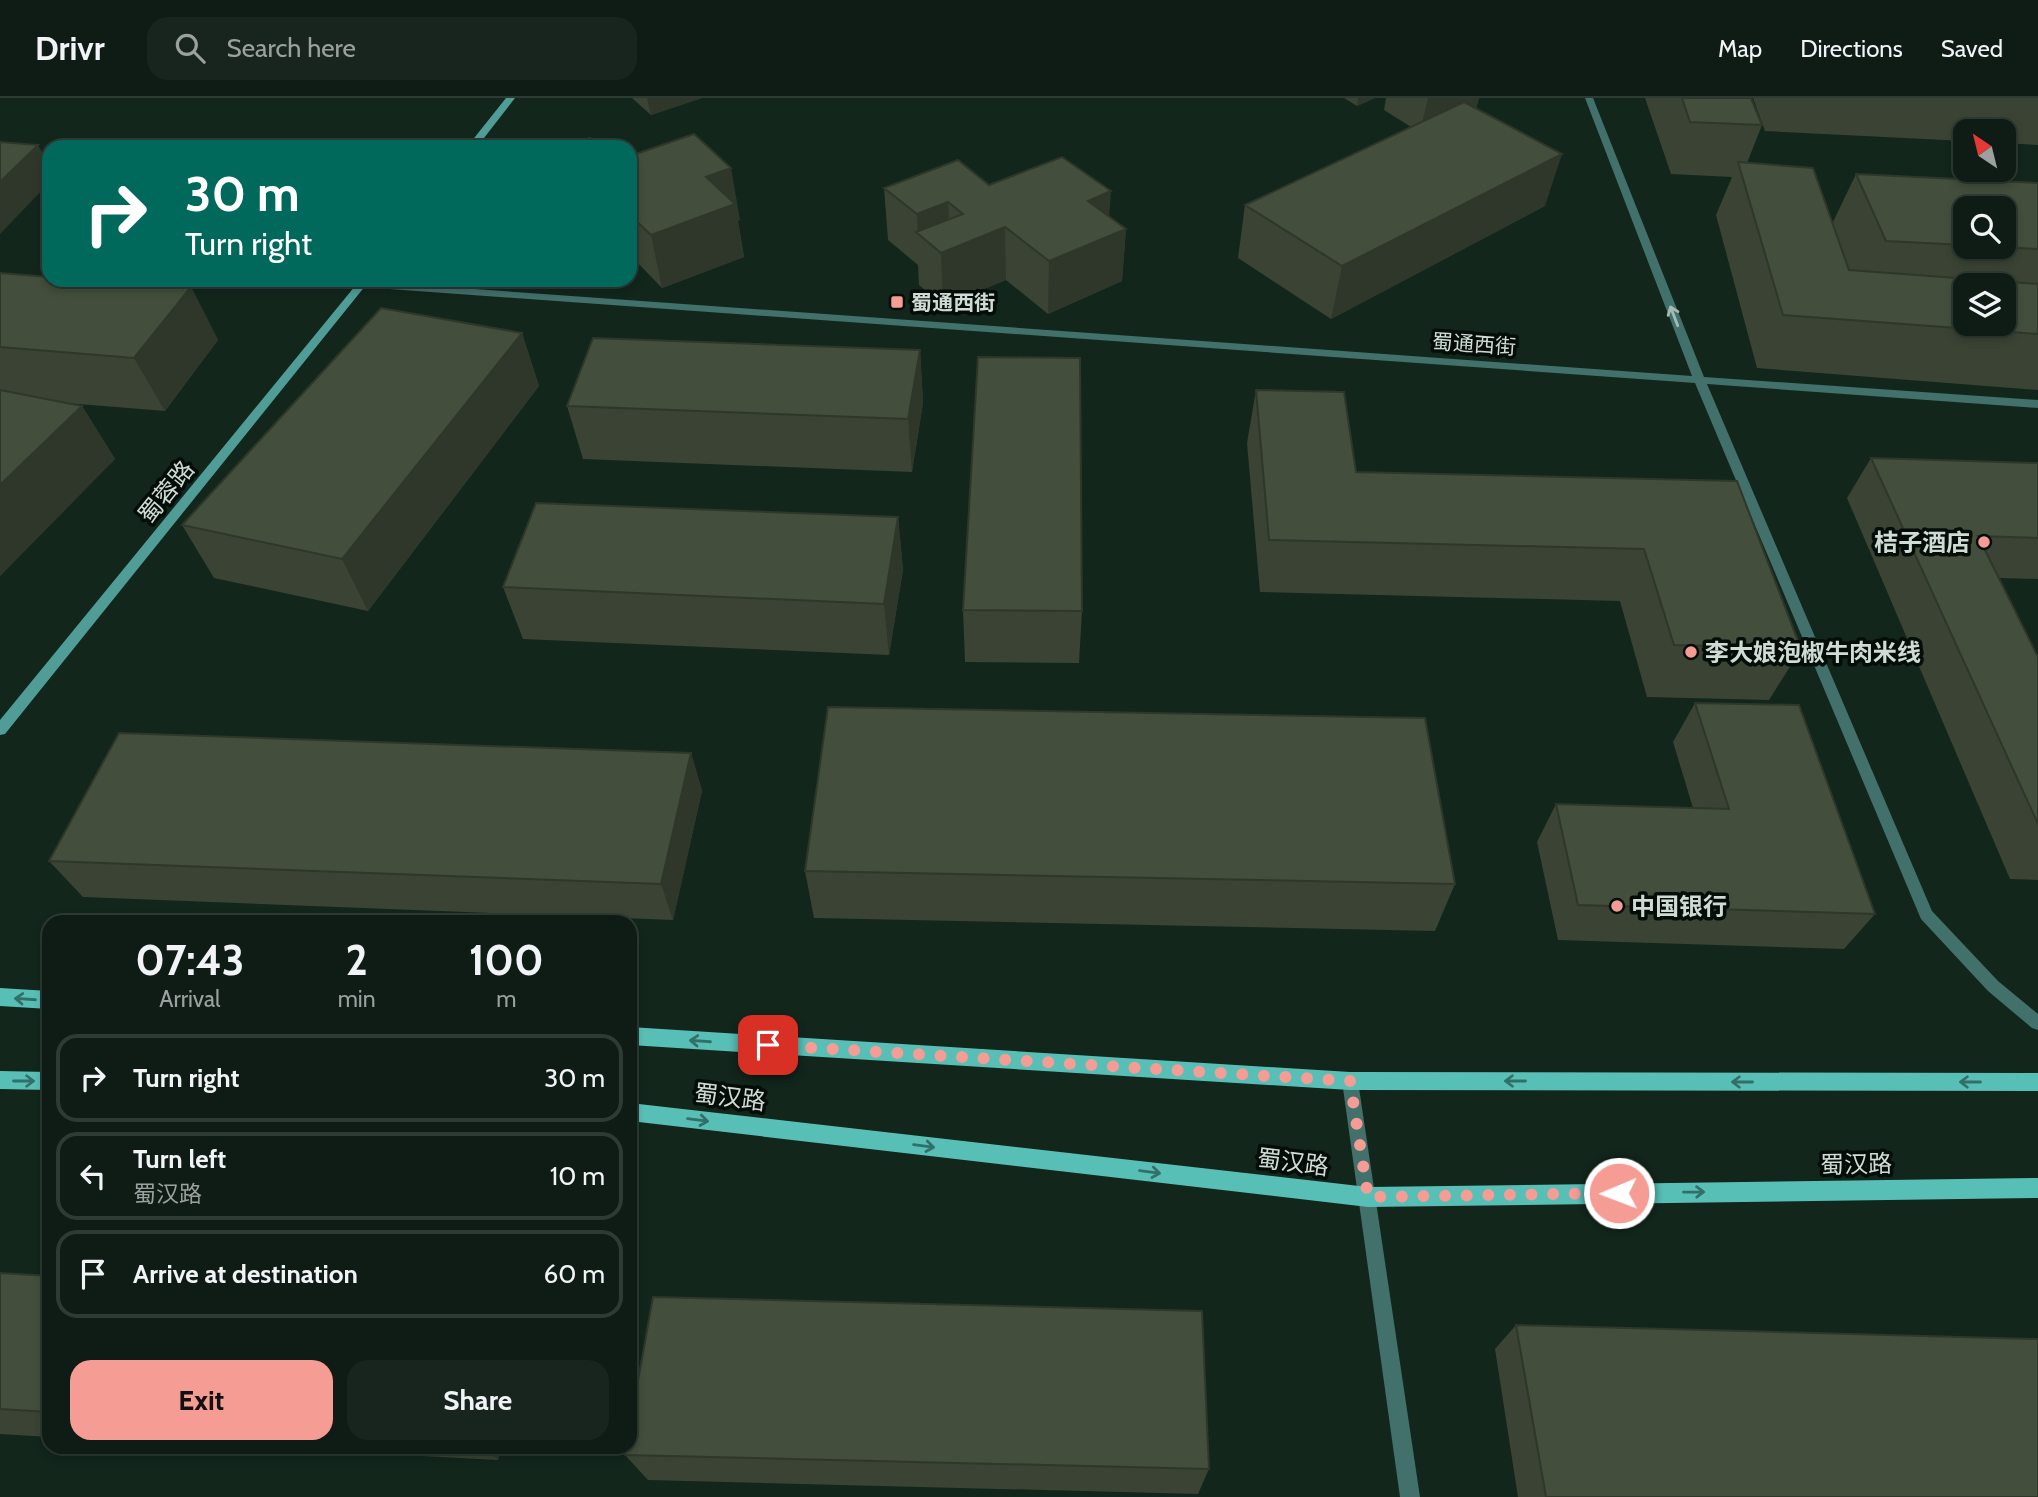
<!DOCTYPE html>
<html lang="en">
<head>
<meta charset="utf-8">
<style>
	:root { --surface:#0e1c15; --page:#17251e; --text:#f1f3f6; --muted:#9ba1a0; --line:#2e3a34; --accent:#f59c95 }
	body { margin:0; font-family:Cabin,"Noto Sans SC",sans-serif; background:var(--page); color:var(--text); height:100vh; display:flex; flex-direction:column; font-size:26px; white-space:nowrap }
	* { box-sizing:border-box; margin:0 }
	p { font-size:23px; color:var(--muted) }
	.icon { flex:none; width:38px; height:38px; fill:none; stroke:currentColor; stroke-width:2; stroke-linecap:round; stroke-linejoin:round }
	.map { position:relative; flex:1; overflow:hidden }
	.panel { position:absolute; left:42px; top:817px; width:595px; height:539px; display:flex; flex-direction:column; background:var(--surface); border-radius:21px; box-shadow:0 4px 10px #0003,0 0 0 2px var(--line) }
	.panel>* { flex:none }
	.hud { position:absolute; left:42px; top:42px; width:595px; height:147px; border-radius:21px; box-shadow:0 4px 10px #0003,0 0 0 2px var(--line); background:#00695c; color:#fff; overflow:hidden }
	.needle { width:46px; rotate:325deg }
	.controls { position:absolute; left:1953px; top:21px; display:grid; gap:14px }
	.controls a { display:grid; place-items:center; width:63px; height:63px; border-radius:14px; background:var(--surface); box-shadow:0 4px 10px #0003,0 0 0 2px var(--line); font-size:35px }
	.pin { position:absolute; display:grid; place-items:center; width:60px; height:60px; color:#fff; margin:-30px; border-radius:14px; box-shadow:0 4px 10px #0006 }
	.me { position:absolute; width:77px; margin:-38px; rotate:269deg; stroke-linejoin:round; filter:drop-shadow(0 0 5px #0008) }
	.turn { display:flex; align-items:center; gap:24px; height:147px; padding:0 28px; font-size:32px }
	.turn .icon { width:91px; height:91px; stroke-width:2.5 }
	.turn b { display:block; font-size:49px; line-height:60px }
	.eta { display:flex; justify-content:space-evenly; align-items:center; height:119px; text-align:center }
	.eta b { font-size:42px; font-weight:700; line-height:49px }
	.cta { display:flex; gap:14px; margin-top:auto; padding:14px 28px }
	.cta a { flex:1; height:80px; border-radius:21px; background:var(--accent); color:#111; font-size:28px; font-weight:700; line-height:80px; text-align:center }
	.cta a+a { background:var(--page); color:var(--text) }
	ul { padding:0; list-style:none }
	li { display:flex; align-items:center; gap:21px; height:88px; margin:0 14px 10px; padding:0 14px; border:4px solid var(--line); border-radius:21px }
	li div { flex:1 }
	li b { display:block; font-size:26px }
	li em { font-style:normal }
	header { display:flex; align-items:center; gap:42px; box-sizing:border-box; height:98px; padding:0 35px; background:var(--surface); border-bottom:2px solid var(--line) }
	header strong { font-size:33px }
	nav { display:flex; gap:38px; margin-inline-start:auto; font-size:24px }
	.search { width:490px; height:63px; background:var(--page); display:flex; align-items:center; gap:18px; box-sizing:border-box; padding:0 24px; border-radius:21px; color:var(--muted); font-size:26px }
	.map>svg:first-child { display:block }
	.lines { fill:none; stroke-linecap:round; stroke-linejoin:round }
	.street { fill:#42706b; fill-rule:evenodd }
	.secondary { fill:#4f9d96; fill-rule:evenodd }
	.primary { fill:#58bfb7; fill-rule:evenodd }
	.wall { fill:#3a4334; fill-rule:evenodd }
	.shaded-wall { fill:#2f372a }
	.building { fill:#434e3c; stroke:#2f372a; stroke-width:2; fill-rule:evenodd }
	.oneway { stroke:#a5bcb4 }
	.oneway2 { stroke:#336f69 }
	.route { stroke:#f59c95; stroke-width:12; stroke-dasharray:0 21.6 }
	.poi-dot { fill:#f59c95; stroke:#050d09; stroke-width:2.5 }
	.labels { text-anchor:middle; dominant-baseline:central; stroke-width:7; stroke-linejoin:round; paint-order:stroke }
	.far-poi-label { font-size:21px; font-weight:bold; fill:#cfdcd4; stroke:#050d09; text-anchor:start }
	.far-street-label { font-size:21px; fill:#cfdcd4; stroke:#050d09 }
	.street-label { font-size:24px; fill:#cfdcd4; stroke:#050d09 }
	.poi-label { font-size:24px; font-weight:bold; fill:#cfdcd4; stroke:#050d09; text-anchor:start }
</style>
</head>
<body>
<header>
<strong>Drivr</strong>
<div class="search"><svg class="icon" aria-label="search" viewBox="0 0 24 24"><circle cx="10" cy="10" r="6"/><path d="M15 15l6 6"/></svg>Search here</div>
<nav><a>Map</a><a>Directions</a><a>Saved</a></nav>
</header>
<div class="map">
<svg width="2038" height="1399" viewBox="0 0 2038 1399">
	<rect width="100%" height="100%" fill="#12261c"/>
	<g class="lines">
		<path class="street" d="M1585,0H1593L1704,279L2038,302V310L1707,286L1932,813L1998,883L2038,916V932L2032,930L1988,893L1921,821L1695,285L362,189L357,186L362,183L1692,278Z
			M1350,976L1356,978L1358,983L1420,1399H1400L1342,983L1344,978Z"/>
		<path class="secondary" d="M506,0H515L477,49H467Z
			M360,182H370L5,636L0,637V622Z"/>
		<path class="primary" d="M0,890L49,893V911L0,908Z
			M630,929L1350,974L2038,975V993L1350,992L630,947Z
			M0,973L49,974V992L0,991Z
			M630,1005L1368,1089L2038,1080V1100L1368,1109L630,1023Z"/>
	</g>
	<path class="wall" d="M632,0H702L651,17Z
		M1344,0H1375L1357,8Z
		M1386,0H1479L1476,11L1545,108L1331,221L1238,160L1245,107L1411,29L1384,12Z
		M1645,0H1751L1762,27L1747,65L1833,124L1856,76L2038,85V292L1757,270L1716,117L1732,79L1671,76ZM1965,110L2004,149H1965Z
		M1753,0H2038V47L2004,45V33H1965V43L1765,33Z
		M630,58L740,122L738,123L744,159L662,190L630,157Z
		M989,87L1109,119L1126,131L1122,183L1048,216L1006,182L943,208L919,187L918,167L888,142L884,90Z
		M0,175L191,189L218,242L165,313L66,305L82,308L115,361L0,478Z
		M522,235L539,288L368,513L214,480L182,427Z
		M920,252L923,305L912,374L583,361L567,308Z
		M1256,292L1356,374L1737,383L1801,551L1769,602L1647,599L1620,503L1260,494L1247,345Z
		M1871,360L2038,365V481L1999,480L2038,559V782L2010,781L1847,400Z
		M898,419L903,472L889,557L523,541L503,489Z
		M963,512L1082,513L1079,565L965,564Z
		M1695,605L1875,816L1844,851L1558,842L1537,744L1556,706L1693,710L1673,644Z
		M691,655L702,693L673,822L83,799L49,763Z
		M805,773L1455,786L1435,833L814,820Z
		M0,1175L49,1178V1339L0,1336Z
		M1516,1227L2038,1399H1518L1495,1251Z
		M247,1349H501L498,1362Z
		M625,1357L1209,1371L1198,1396L648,1382Z"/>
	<path class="shaded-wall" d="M647,0H702L651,17Z
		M1358,0H1375L1357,8Z
		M1428,0H1479L1476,11L1420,34Z
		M38,47L49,67V85L0,136V84Z
		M1562,56L1545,108L1331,221L1342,168Z
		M731,70L740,122L738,123L744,159L662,190L651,137L706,79Z
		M1111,93L1108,138L1126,131L1122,183L1048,216L1049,163L1088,103Z
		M948,104L950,152L1005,129L1006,182L943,208L941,155L918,136L917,116Z
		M191,189L218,242L165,313L134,260Z
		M522,235L539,288L368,513L342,461Z
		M920,252L923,305L912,374L908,321Z
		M82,308L115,361L0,478V387Z
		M898,419L903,472L889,557L884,506Z
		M691,655L702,693L673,822L661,786Z
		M483,1349H501L498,1362Z"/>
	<path class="building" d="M1682,0H1751L1762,27L1690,24Z
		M1464,4L1562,56L1342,168L1245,107Z
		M694,36L731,70L706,79L735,106L651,137L630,117V58Z
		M590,40L599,49H563Z
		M0,44L38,47L0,84Z
		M1062,59L1111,93L1088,103L1126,131L1049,163L1005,129L941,155L916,134L963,116L948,104L917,116L884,90L958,62L989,87Z
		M1738,64L1813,70L1849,172L2038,186V236L1783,217ZM1965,187H2004V226H1965Z
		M1856,76L2038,85V151L1994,149H2004V110H1965V147L1886,143Z
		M0,175L49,179V182H94L191,189L134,260L0,249Z
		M381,210L522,235L342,461L182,427Z
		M593,240L920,252L908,321L567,308Z
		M978,259L1080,260L1082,513L963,512Z
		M0,292L82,308L0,387Z
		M1256,292L1344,294L1356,374L1737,383L1801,551L1674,547L1644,451L1269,442Z
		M1871,360L2038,365V440L1978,438L2038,559V726Z
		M536,405L898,419L884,506L503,489Z
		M1695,605L1799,607L1875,816L1578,807L1556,706L1729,711Z
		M828,609L1425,620L1455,786L805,773Z
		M119,635L691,655L661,786L49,763Z
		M0,1175L49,1178V1314L0,1311Z
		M653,1199L1202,1213L1209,1371L625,1357L626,1349H630V1327Z
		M1516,1227L2038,1241V1399H1546Z"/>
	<defs><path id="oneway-shaft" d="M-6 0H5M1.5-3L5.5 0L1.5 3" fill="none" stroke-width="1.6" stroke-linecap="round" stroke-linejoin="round" transform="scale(1.75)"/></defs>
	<use class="oneway" href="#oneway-shaft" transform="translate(1674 218) rotate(-111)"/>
	<g class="oneway2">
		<use href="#oneway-shaft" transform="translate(25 901) rotate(-176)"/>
		<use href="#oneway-shaft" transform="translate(700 943) rotate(-176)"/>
		<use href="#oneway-shaft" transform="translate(24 983)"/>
		<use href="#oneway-shaft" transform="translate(1515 983) rotate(-180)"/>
		<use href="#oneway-shaft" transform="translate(1742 984) rotate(-180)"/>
		<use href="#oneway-shaft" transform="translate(1970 984) rotate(-180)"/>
		<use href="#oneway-shaft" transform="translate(698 1022) rotate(7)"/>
		<use href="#oneway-shaft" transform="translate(924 1048) rotate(7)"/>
		<use href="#oneway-shaft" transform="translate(1150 1074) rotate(7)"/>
		<use href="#oneway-shaft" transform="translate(1694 1094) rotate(-1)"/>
	</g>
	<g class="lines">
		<path class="route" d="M768,947L1350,983L1368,1099L1619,1095"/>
	</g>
	<g class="poi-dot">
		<rect x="890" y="197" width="14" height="14" rx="3.5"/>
		<circle cx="1984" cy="444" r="7"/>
		<circle cx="1691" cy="554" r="7"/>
		<circle cx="1617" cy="808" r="7"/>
	</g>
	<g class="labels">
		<g class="far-poi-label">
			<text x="911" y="204">蜀通西街</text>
		</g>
		<g class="far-street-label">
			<text transform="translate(1474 246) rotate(4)">蜀通西街</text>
		</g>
		<g class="street-label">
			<text transform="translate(166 394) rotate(-51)">蜀蓉路</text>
			<text transform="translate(730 999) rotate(7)">蜀汉路</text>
			<text transform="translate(1293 1064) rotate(7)">蜀汉路</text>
			<text transform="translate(1856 1066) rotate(-1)">蜀汉路</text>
		</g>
		<g class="poi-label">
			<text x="1970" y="444" text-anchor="end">桔子酒店</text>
			<text x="1705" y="554">李大娘泡椒牛肉米线</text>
			<text x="1631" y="808">中国银行</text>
		</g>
	</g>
</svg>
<div class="controls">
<a><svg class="needle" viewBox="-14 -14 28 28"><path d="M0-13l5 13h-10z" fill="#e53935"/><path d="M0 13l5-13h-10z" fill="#9ba1a0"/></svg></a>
<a><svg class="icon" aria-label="search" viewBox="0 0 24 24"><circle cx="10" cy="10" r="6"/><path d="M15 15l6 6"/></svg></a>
<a><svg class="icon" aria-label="layers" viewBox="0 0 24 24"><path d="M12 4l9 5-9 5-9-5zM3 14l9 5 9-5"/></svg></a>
</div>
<div class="pin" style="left:768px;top:947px;background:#d93025"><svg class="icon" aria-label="arrive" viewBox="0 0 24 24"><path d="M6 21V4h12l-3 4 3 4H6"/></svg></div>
<svg class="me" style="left:1619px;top:1095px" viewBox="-20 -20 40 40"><circle r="17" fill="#f59c95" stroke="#fff" stroke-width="3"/><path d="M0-11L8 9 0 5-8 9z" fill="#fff"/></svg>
<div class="hud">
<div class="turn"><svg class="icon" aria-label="right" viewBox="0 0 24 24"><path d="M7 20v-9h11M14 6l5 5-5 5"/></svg><div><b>30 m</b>Turn right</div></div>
</div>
<section class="panel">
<div class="eta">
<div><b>07:43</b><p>Arrival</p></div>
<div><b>2</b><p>min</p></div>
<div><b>100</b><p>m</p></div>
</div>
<ul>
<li><svg class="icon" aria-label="right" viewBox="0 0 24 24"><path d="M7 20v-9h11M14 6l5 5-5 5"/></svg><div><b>Turn right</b></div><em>30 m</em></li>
<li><svg class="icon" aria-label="left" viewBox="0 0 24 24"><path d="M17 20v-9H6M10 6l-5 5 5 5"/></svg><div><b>Turn left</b><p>蜀汉路</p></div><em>10 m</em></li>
<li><svg class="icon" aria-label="arrive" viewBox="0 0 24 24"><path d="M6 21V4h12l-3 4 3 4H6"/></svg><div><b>Arrive at destination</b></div><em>60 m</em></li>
</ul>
<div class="cta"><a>Exit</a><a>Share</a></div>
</section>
</div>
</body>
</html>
